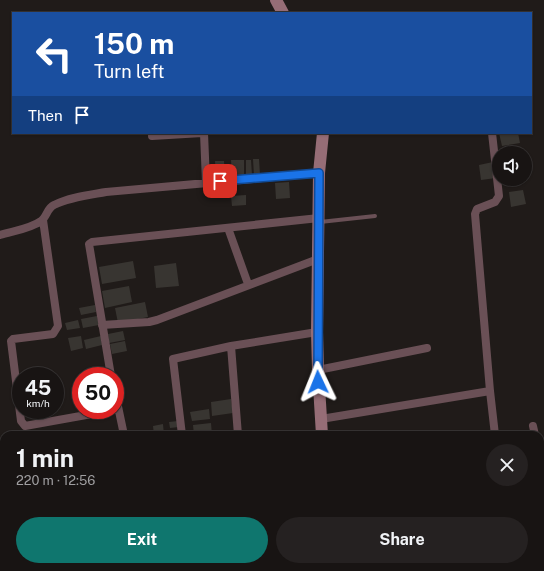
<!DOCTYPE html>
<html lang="en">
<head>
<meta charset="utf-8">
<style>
	:root { --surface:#181413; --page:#252121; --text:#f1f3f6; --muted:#9f9ea0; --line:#363333; --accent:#0f766e }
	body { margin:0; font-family:"Public Sans",sans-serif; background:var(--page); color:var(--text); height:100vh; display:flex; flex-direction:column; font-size:15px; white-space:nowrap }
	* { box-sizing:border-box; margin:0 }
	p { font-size:13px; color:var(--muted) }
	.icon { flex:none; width:22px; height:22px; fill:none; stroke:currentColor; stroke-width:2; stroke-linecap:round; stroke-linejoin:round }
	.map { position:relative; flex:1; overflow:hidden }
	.details { position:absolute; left:0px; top:431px; width:544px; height:140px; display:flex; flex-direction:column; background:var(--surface); border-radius:12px 12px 0 0; box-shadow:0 1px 3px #0004,0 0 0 1px var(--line) }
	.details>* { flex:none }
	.guide { position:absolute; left:12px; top:12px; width:520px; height:122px; border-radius:0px; box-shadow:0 1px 3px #0004,0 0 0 1px var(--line); background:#1a4fa0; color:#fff; overflow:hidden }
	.buttons { position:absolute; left:492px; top:146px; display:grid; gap:8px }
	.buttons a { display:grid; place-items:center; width:40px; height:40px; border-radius:50%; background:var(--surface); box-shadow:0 1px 3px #0004,0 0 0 1px var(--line); font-size:20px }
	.speed { position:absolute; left:12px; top:367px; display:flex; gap:8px; font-size:20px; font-weight:700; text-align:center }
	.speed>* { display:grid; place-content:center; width:52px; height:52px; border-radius:50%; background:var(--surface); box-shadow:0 1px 3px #0004,0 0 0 1px var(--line); line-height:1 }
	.speed small { font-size:10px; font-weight:400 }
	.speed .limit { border:6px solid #d22; background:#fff; color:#111 }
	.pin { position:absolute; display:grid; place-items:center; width:34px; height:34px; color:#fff; margin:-17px; border-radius:8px; box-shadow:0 2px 6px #0006 }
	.me { position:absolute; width:44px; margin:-22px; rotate:358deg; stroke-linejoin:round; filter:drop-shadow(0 0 3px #0008) }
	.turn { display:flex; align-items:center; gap:14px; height:84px; padding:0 16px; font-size:18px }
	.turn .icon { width:52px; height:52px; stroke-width:2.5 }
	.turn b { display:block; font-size:28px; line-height:34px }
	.then { display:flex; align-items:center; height:38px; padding:0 16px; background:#0003; gap:8px; font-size:15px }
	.round { display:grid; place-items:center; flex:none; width:42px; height:42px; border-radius:21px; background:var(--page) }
	.head { display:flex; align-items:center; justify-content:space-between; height:68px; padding:0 16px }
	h1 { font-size:24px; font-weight:700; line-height:30px }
	.button { display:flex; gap:8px; margin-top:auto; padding:8px 16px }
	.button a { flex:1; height:46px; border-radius:24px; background:var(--accent); color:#fff; font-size:16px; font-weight:700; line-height:46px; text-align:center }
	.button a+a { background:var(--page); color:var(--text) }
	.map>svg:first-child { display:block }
	.building { fill:#383531 }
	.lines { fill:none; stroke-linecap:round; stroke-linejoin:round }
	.lane { stroke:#6a5056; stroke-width:4 }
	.street { stroke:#6a5056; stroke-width:8 }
	.secondary { stroke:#966d76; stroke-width:12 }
	.route-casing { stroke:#114b97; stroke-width:10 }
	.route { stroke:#1a73e8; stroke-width:7 }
</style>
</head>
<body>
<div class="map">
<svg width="544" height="571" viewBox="0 0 544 571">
	<rect width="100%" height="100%" fill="#201b19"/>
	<path class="building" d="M499,133H518L520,143L502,146Z
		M253,159H259L260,175L254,176Z
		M231,160H244V176L232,177Z
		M246,160H251L252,175L246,176Z
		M215,161H224L225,178L216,179Z
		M493,162L496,178L481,180L479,165Z
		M289,182L290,198L276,199L275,183Z
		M523,190L526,204L511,207L509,192Z
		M246,195V205L232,206L231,196Z
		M133,261L136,278L102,284L99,267Z
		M176,263L179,286L156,288L154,266Z
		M129,286L132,302L105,308L102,291Z
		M145,302L148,317L118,323L115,308Z
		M95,305L96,312L81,315L79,308Z
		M97,316L99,325L83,328L81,319Z
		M78,320L80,328L67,330L65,323Z
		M123,331L125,340L109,343L108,334Z
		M81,336L83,348L71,351L68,338Z
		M101,336L102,345L86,349L84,340Z
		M125,341L127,351L112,354L110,344Z
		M231,399L233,413L212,416L211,402Z
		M209,409L210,419L192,421L190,412Z
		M178,421L179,427L170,428L169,422Z
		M211,423L212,435H194L193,425Z
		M163,424L164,435H154L153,426Z
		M179,430L180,434L167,435V431Z
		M343,567H359L360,571H344Z"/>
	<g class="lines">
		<path class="lane" d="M320,222L375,216"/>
		<path class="street" d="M204,133L206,182
			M152,136L202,133
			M43,220L58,326L53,334L13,339L11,341L21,421L25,426L114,410
			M228,228L248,284
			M0,235C13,231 30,229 41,221C47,217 47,208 54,205C70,197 89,195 106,192L319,173
			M102,325L149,322L157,320L318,259
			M318,370L427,348
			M111,376L89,244L92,242L319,218
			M490,391L475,214L477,209L495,202L499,196L492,133
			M115,392L124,435
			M321,419L490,391L495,435
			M533,426L535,435
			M182,435L173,359L231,346
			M238,435L231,346L317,332
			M540,460L544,480
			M46,567L47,571
			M198,567L199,571
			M249,567L250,571
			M512,567V571"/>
		<path class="secondary" d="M276,0L283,13
			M322,435L318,370L317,332L319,173L323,133
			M333,567V571"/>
	</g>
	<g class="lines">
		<g class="route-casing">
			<path id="route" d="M220,181L319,173L318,382"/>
		</g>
		<use href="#route" class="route"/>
	</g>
</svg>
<div class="buttons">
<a><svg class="icon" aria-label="sound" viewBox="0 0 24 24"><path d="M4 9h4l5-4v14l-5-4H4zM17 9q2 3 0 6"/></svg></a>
</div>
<div class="speed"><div>45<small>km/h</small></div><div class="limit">50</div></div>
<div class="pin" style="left:220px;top:181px;background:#d93025"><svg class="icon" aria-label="arrive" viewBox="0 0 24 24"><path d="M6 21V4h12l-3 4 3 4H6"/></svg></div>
<svg class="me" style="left:318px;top:382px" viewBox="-20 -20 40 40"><path d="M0-17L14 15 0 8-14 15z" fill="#1a73e8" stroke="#fff" stroke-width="4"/></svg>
<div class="guide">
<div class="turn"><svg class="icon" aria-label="left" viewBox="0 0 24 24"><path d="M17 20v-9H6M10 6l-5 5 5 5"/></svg><div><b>150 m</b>Turn left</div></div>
<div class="then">Then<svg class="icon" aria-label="arrive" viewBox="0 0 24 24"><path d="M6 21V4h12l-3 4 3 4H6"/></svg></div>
</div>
<section class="details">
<div class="head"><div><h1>1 min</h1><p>220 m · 12:56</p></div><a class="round"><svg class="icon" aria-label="close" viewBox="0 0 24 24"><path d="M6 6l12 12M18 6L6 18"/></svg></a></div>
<div class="button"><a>Exit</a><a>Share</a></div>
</section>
</div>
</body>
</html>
